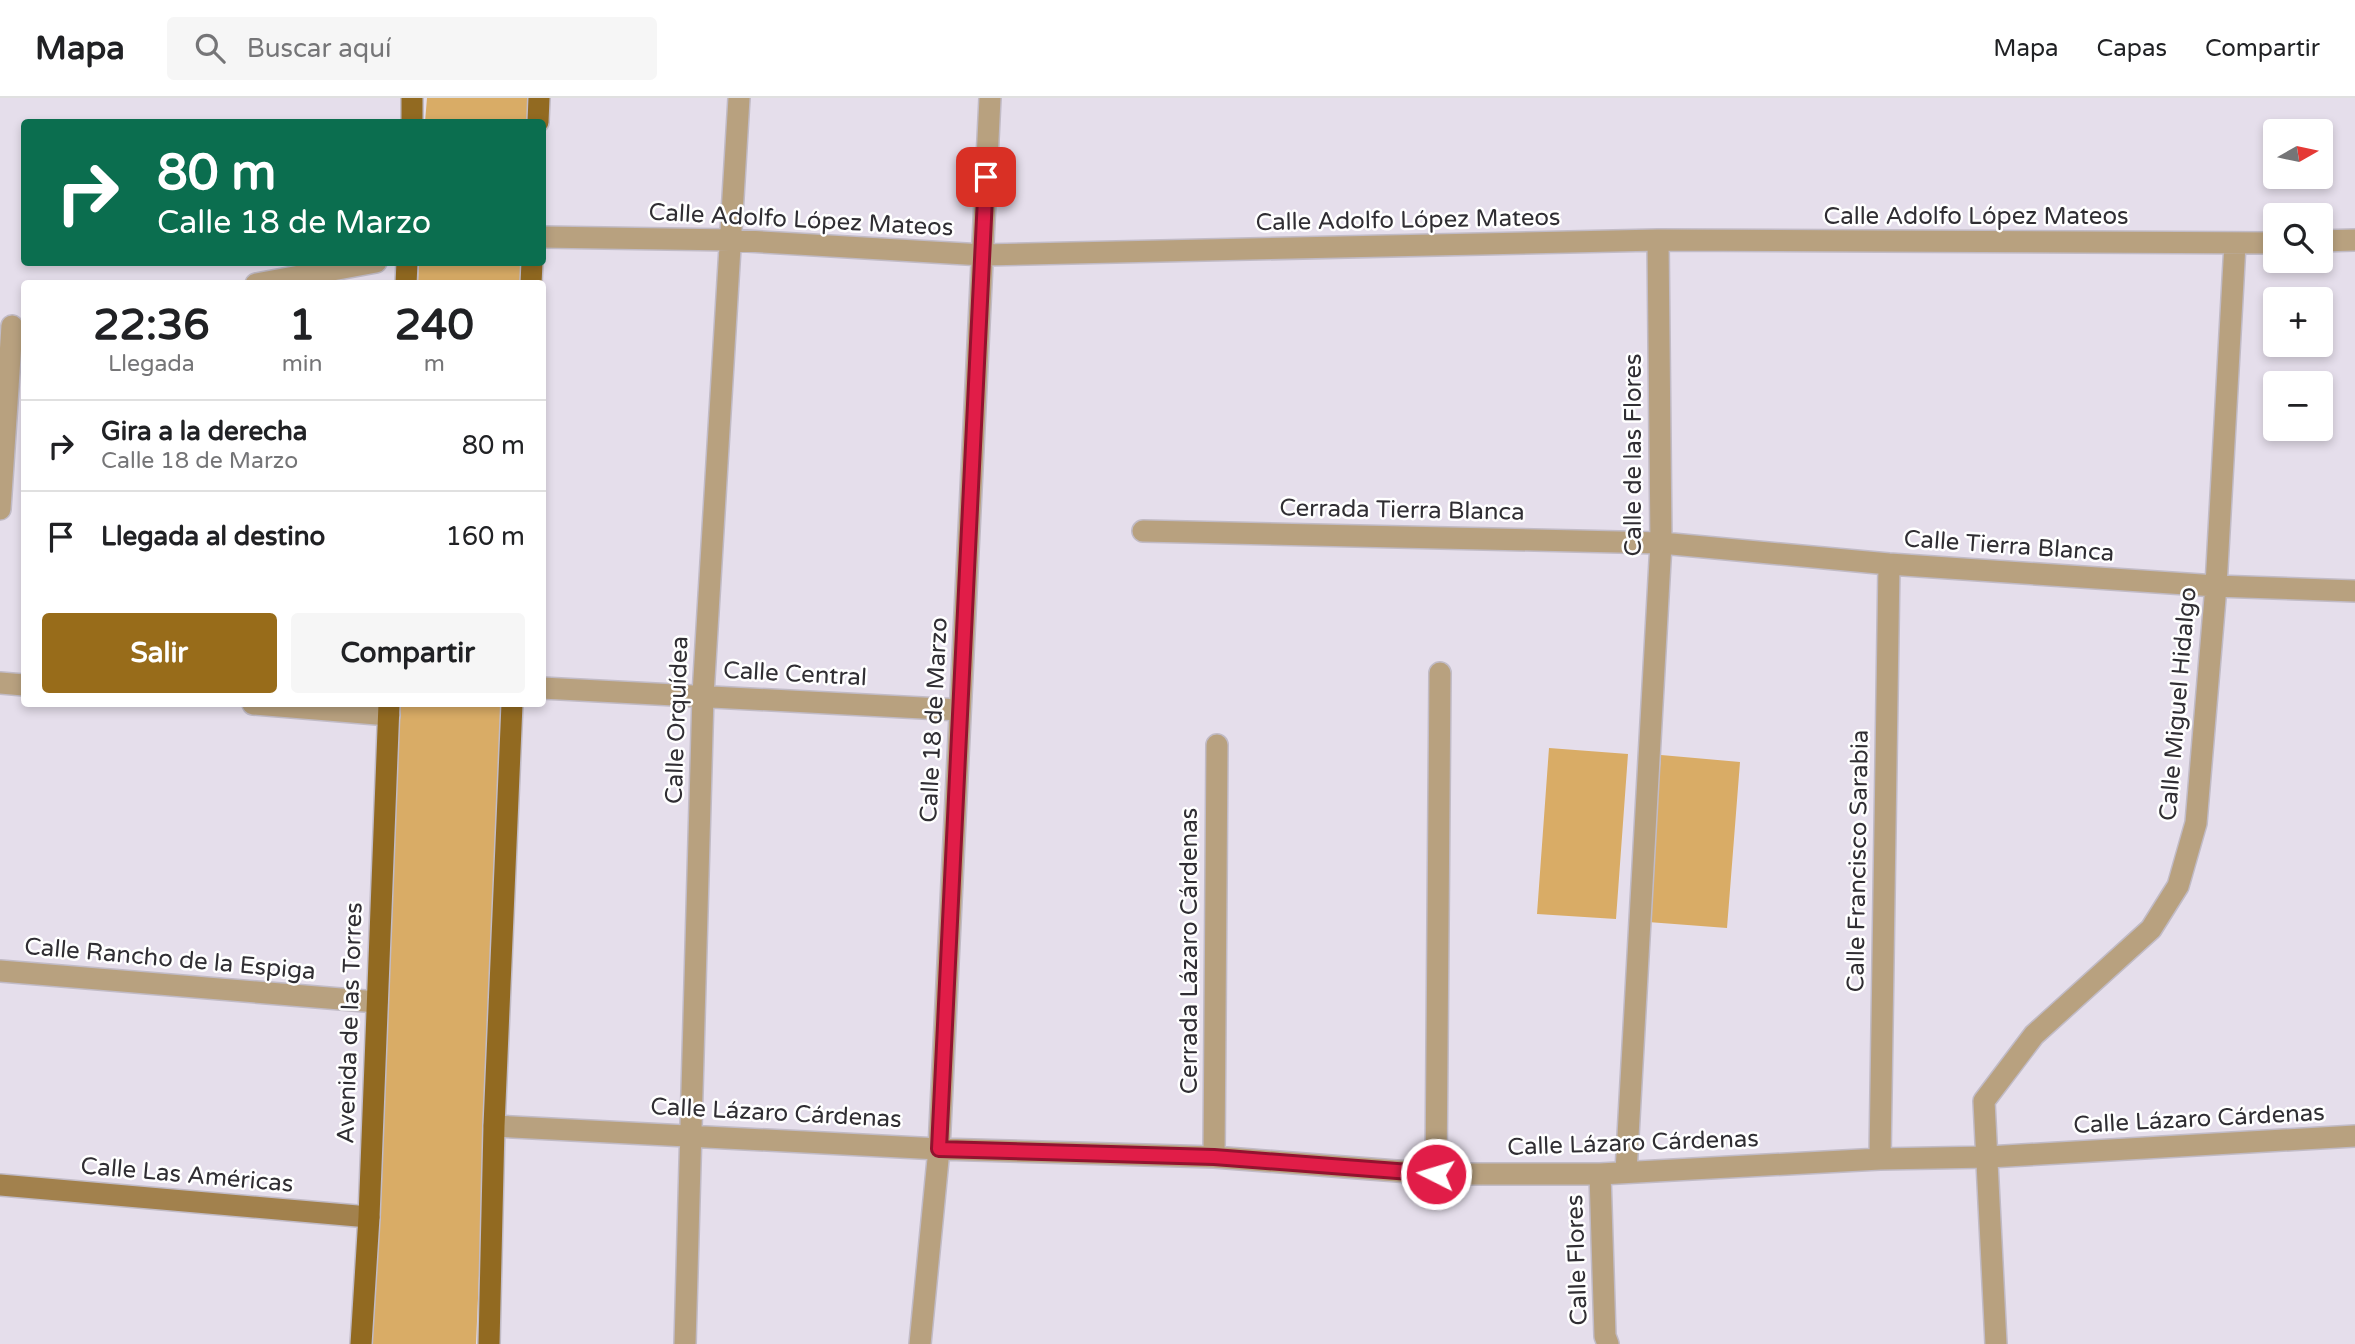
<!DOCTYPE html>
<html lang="es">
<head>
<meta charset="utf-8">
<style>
	:root { --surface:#fff; --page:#f6f6f6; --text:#202124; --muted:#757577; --line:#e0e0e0; --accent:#986c1a }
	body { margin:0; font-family:"Varela Round",sans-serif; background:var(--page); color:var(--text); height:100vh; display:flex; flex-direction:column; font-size:26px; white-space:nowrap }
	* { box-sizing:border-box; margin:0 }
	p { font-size:23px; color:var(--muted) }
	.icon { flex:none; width:38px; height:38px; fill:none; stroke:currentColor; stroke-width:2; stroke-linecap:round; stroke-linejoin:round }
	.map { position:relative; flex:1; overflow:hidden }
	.drawer { position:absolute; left:21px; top:182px; width:525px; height:427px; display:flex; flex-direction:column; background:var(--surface); border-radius:7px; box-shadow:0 4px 10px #0003 }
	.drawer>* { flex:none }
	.banner { position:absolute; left:21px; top:21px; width:525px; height:147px; border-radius:7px; box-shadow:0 4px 10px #0003; background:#0b6e4f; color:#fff; overflow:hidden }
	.needle { width:46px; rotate:81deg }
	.buttons { position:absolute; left:2263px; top:21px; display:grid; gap:14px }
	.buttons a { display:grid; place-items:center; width:70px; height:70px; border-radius:7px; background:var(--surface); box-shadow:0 4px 10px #0003; font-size:35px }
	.pin { position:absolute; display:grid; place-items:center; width:60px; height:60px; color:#fff; margin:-30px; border-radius:14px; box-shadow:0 4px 10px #0006 }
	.me { position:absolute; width:77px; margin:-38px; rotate:275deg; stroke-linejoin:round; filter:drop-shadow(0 0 5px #0008) }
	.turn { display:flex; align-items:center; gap:24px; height:147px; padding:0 21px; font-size:32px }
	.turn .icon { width:91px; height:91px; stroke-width:2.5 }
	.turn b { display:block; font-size:49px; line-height:60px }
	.eta { display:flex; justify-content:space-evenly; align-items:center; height:119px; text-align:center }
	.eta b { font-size:42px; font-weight:800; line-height:49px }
	.cta { display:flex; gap:14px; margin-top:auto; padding:14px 21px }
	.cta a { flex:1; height:80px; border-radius:7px; background:var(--accent); color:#fff; font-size:28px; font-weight:800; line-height:80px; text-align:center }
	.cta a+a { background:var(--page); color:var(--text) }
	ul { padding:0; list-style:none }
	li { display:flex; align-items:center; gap:21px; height:91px; padding:0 21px; border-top:2px solid var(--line) }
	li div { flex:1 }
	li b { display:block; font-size:26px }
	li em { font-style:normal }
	header { display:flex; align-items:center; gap:42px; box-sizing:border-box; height:98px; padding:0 35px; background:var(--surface); border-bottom:2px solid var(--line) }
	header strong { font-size:33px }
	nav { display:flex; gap:38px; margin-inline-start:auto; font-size:24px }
	.search { width:490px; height:63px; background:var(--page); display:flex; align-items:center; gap:18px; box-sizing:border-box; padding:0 24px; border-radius:7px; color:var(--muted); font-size:26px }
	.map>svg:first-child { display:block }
	.green { fill:#d9ac66 }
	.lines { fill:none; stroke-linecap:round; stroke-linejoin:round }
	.street-casing { stroke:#c1bbc6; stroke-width:24 }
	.secondary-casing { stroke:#c1bbc6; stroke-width:24 }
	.primary-casing { stroke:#c1bbc6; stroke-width:24 }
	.street { stroke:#b8a17f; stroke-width:21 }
	.secondary { stroke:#a2814d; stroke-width:21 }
	.primary { stroke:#926a21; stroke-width:21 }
	.route-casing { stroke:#92132f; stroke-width:18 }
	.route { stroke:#e11d48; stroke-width:12 }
	.labels { text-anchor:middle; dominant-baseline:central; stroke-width:5; stroke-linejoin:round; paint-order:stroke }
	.street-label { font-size:24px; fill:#302e33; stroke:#fff }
</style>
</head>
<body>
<header>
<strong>Mapa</strong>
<div class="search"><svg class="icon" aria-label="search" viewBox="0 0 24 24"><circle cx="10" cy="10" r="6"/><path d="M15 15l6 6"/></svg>Buscar aquí</div>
<nav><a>Mapa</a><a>Capas</a><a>Compartir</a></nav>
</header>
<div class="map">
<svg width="2355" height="1246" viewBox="0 0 2355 1246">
	<rect width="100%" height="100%" fill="#e5deeb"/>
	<path class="green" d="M427,0H531L529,24H425Z
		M419,165H523L522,185L418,186Z
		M398,606H504L476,1246H369Z
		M1549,650L1628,656L1616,821L1537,816Z
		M1661,657L1740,664L1727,830L1648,824Z"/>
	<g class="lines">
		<g class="street-casing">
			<path id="street" d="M542,139L730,142L983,157L1658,142L2275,145
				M2320,143L2355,142
				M256,186L376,164
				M0,411L12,228
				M1143,433L1661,445L1889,466L2216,488L2355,493
				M0,585L24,587
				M542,590L960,612
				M253,606L389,617
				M0,873L377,904
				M494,1028L939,1051L1214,1059L1436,1076H1600L1880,1061L1988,1059L2355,1038
				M1214,1059L1217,647
				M1880,1061L1889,466
				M1626,1074L1661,445L1658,142
				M1436,1076L1440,575
				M1600,1076L1605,1238L1608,1246
				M685,1246L703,597L739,0
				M920,1246L939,1051L990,0
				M1996,1246L1984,1003L2034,937L2151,831L2178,788L2196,725L2216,488L2235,146"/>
		</g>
		<g class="secondary-casing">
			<path id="secondary" d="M0,1087L369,1119"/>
		</g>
		<g class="primary-casing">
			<path id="primary" d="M412,24V0
				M538,24L539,0
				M406,186L407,164
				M531,186L532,164
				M361,1246L369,1119L389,606
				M489,1246L494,1028L512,606"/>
		</g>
		<use href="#street" class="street"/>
		<use href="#secondary" class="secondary"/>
		<use href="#primary" class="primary"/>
	</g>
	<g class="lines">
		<g class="route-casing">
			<path id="route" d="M986,79L939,1051L1214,1059L1436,1076"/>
		</g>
		<use href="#route" class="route"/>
	</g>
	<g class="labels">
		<g class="street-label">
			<text x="1976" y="118">Calle Adolfo López Mateos</text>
			<text transform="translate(801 122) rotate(3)">Calle Adolfo López Mateos</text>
			<text transform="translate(1408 122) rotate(-1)">Calle Adolfo López Mateos</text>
			<text transform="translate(1633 357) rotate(-90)">Calle de las Flores</text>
			<text transform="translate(1402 412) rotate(1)">Cerrada Tierra Blanca</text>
			<text transform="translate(2009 448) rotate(4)">Calle Tierra Blanca</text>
			<text transform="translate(795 576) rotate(3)">Calle Central</text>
			<text transform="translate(2178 606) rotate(-85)">Calle Miguel Hidalgo</text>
			<text transform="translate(677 622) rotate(-88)">Calle Orquídea</text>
			<text transform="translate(934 622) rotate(-87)">Calle 18 de Marzo</text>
			<text transform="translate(1858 763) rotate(-89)">Calle Francisco Sarabia</text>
			<text transform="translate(1189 853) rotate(-90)">Cerrada Lázaro Cárdenas</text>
			<text transform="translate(170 861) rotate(5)">Calle Rancho de la Espiga</text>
			<text transform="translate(350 925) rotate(-88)">Avenida de las Torres</text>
			<text transform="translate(776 1015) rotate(3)">Calle Lázaro Cárdenas</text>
			<text transform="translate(2199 1021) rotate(-3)">Calle Lázaro Cárdenas</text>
			<text transform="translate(1633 1045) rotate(-2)">Calle Lázaro Cárdenas</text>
			<text transform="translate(187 1077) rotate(5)">Calle Las Américas</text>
			<text transform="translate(1577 1162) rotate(-92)">Calle Flores</text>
		</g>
	</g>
</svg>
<div class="buttons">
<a><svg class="needle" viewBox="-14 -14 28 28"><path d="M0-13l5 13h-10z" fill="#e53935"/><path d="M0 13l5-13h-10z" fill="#757577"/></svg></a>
<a><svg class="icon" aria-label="search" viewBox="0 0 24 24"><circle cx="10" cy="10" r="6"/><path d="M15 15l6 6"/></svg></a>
<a>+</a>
<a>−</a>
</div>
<div class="pin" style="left:986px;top:79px;background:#d93025"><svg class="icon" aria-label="arrive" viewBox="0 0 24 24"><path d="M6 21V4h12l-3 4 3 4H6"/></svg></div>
<svg class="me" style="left:1436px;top:1076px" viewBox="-20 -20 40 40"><circle r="17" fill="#e11d48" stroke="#fff" stroke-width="3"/><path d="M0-11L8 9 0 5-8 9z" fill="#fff"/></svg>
<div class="banner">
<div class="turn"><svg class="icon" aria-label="right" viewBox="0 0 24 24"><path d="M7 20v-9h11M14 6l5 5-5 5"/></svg><div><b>80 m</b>Calle 18 de Marzo</div></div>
</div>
<section class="drawer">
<div class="eta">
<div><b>22:36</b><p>Llegada</p></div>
<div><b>1</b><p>min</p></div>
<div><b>240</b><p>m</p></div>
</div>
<ul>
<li><svg class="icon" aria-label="right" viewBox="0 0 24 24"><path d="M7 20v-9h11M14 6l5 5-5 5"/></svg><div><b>Gira a la derecha</b><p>Calle 18 de Marzo</p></div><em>80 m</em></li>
<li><svg class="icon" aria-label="arrive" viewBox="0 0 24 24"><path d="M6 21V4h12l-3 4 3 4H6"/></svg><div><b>Llegada al destino</b></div><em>160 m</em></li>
</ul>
<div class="cta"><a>Salir</a><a>Compartir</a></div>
</section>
</div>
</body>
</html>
